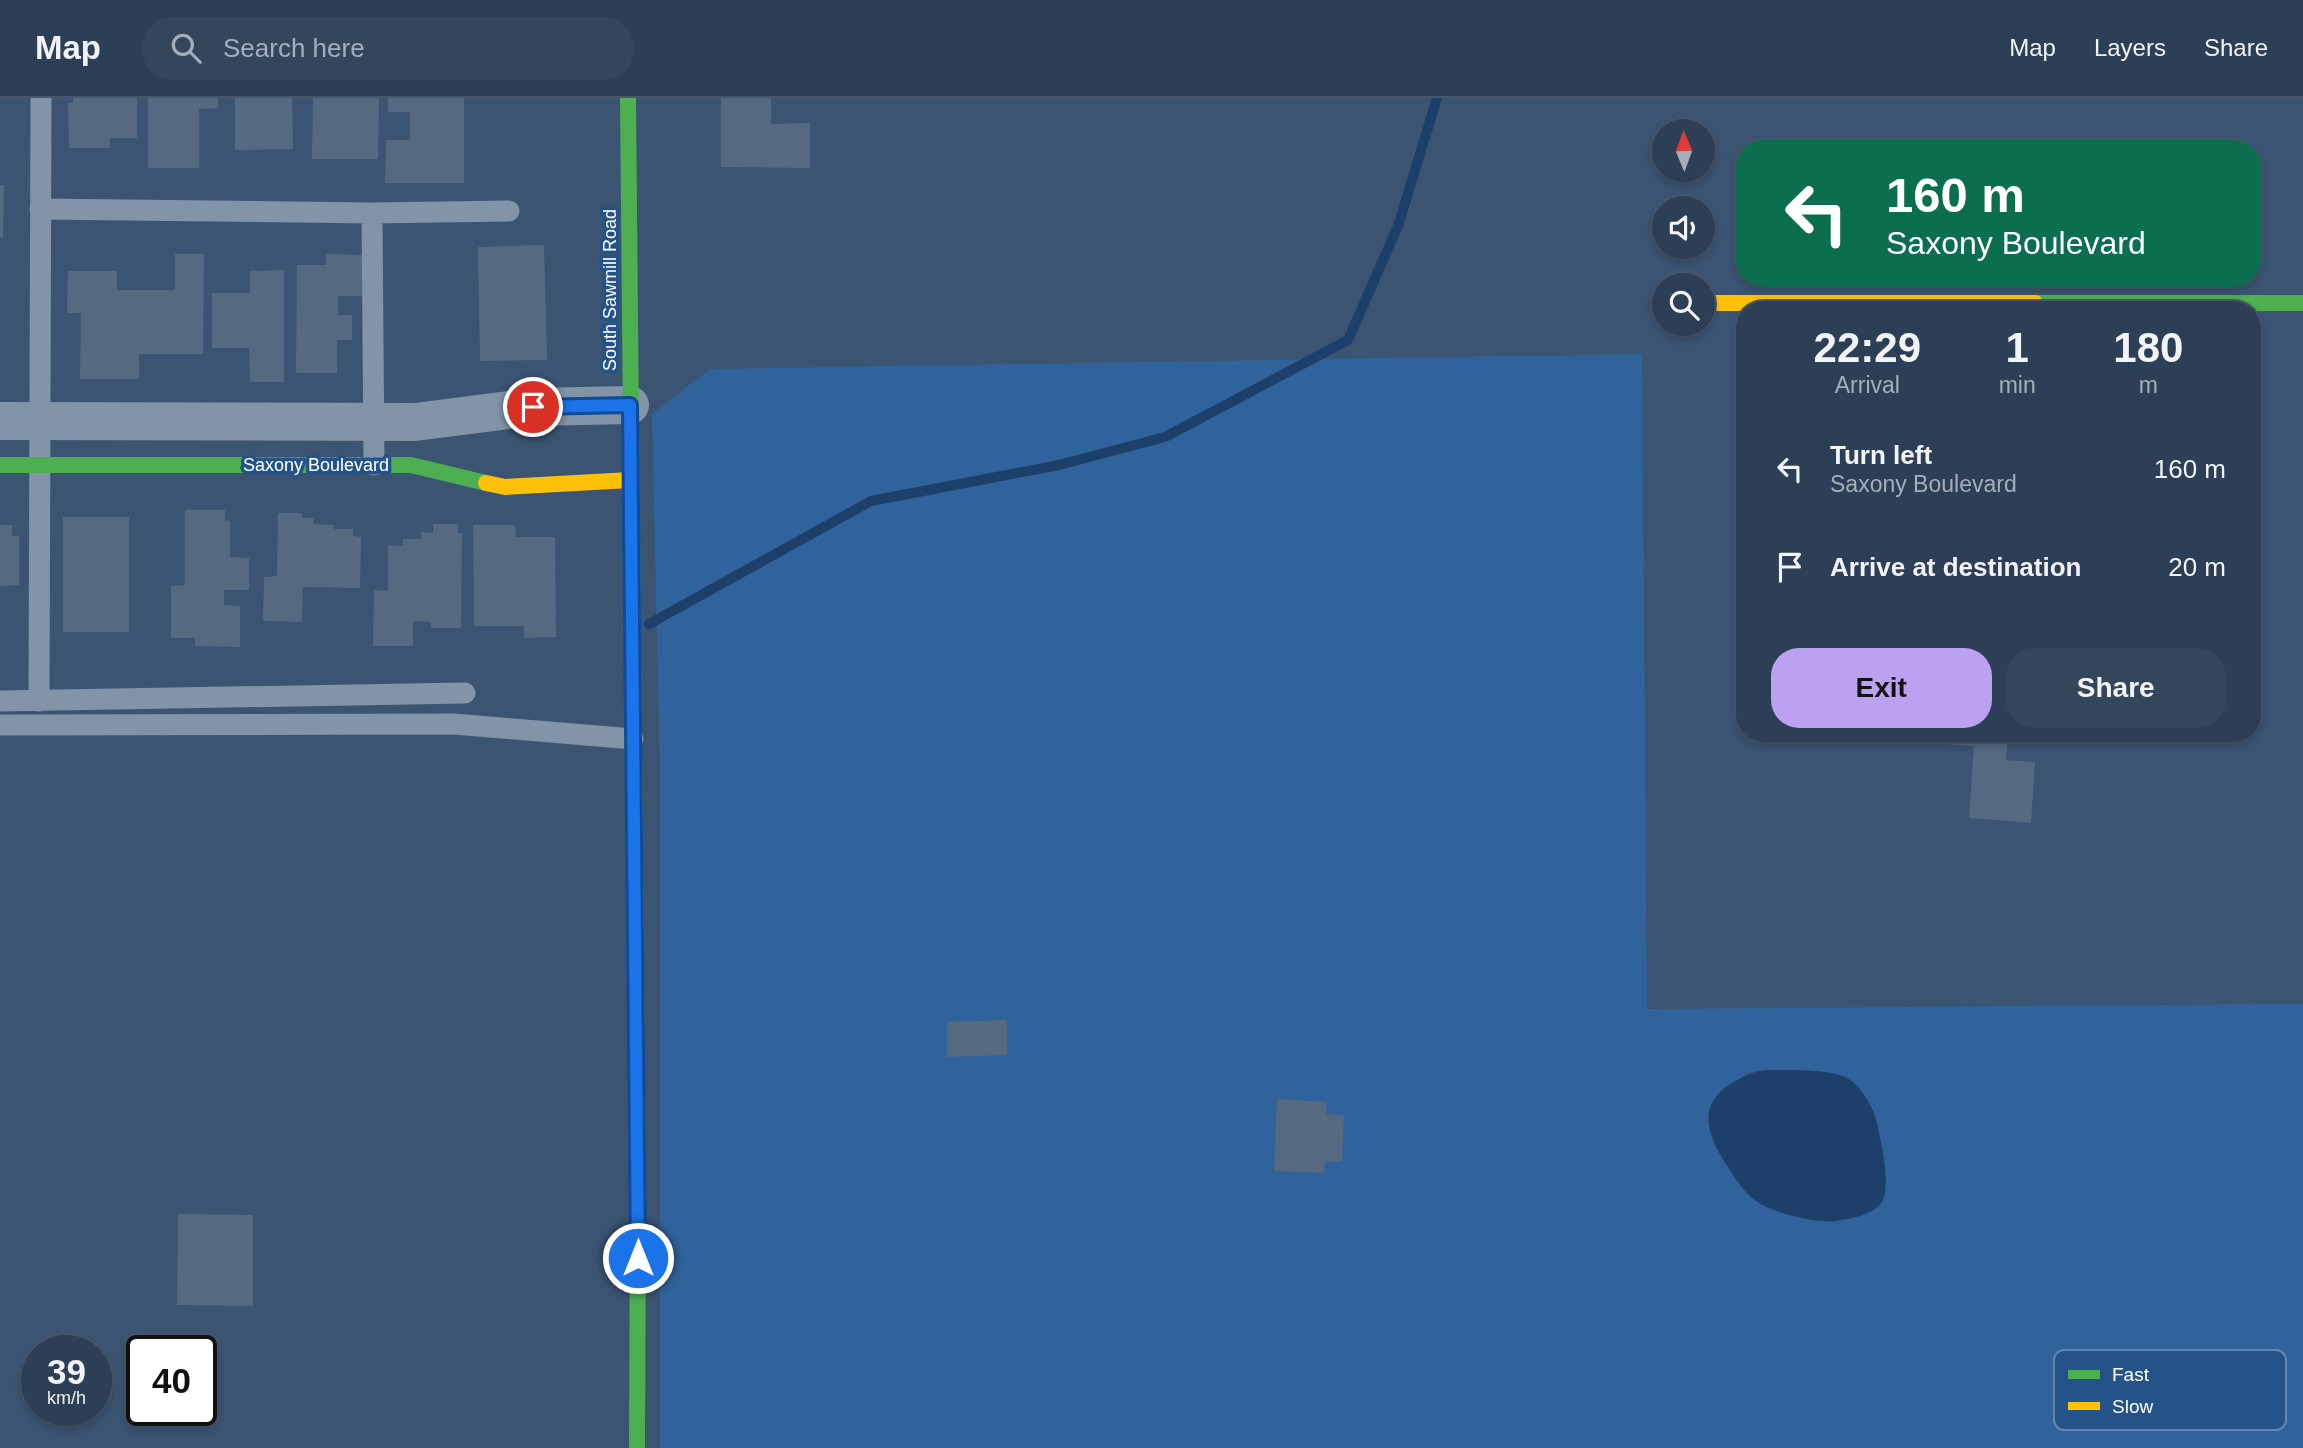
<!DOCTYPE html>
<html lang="en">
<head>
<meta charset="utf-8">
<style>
	:root { --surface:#2c3f56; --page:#34465c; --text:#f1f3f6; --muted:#a6afb9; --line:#48586c; --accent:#bca0f2 }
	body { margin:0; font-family:Helvetica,sans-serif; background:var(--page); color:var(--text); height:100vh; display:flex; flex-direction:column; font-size:26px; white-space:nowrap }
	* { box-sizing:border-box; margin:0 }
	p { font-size:23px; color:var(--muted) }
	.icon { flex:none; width:38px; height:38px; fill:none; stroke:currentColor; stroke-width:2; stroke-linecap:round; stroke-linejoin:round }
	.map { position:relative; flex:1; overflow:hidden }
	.sheet { position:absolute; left:1736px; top:203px; width:525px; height:441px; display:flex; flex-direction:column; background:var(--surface); border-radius:28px; box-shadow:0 4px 10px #0003,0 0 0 2px var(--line) }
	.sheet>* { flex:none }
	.top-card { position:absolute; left:1736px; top:42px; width:525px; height:147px; border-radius:28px; box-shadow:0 4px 10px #0003,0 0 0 2px var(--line); background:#0b6e4f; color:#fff; overflow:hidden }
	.needle { width:46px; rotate:359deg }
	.fabs { position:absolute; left:1652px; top:21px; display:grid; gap:14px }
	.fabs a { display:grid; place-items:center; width:63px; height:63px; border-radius:50%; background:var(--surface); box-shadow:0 4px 10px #0003,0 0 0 2px var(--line); font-size:35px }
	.speed { position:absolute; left:21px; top:1237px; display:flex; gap:14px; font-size:35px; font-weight:700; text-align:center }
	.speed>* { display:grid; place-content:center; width:91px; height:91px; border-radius:50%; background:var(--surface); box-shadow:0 4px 10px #0003,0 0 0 2px var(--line); line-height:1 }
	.speed small { font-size:18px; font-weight:400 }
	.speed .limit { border:4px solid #111; border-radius:10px; background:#fff; color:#111 }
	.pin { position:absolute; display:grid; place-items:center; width:60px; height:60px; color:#fff; margin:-30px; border:4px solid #fff; border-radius:50%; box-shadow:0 2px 7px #0007 }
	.me { position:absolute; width:77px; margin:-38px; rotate:0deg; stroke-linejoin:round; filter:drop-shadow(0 0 5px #0008) }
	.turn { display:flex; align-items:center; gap:24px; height:147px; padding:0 35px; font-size:32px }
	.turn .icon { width:91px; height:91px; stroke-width:2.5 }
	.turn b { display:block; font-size:49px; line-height:60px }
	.eta { display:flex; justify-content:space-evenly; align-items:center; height:119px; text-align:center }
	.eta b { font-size:42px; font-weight:700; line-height:49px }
	.primary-button { display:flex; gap:14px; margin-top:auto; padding:14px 35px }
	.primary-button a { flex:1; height:80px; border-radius:28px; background:var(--accent); color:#111; font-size:28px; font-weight:700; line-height:80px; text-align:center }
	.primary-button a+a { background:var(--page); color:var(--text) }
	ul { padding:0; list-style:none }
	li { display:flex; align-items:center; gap:21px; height:98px; padding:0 35px }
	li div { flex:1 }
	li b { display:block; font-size:26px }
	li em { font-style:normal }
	header { display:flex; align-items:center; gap:42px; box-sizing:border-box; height:98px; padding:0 35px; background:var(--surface); border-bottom:2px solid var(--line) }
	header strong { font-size:33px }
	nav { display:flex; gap:38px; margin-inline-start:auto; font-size:24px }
	.search { width:490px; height:63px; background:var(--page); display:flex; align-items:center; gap:18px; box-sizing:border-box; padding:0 24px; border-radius:28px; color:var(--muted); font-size:26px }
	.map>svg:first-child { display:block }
	.green { fill:#30639b; fill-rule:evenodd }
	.water { fill:#1c406a }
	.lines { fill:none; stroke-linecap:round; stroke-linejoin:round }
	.stream { stroke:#1c406a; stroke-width:10 }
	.building { fill:#556981 }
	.lane { stroke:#8294a7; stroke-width:21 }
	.street { stroke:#8294a7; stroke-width:38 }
	.fast { stroke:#4caf50; stroke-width:16 }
	.slow { stroke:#ffc107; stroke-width:16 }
	.route-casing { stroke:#114b97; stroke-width:18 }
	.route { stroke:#1a73e8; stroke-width:12 }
	.labels { text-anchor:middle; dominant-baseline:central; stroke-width:7; stroke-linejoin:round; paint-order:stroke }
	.street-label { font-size:18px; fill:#fff; stroke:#245389 }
	.key { fill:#245389; stroke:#6687ac; stroke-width:2 }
	.key-label { font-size:19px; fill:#fff }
</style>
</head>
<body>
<header>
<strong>Map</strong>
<div class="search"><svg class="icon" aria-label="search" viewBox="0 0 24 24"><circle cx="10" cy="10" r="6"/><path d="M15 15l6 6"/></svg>Search here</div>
<nav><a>Map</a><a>Layers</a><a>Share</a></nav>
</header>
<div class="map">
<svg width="2303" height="1350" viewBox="0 0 2303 1350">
	<rect width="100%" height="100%" fill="#3b5472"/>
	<path class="green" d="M1642,256L1647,911L2303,906V1350H660V672L652,316L710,271ZM1768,972C1788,972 1828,971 1845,979C1878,994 1883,1057 1886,1089L1720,992L1750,974Z"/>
	<path class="water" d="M1768,972C1787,972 1832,971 1847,980C1859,987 1871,1005 1875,1018C1880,1037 1891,1084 1883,1102C1877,1116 1850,1121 1836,1123C1818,1126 1774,1115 1759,1105C1747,1098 1735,1081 1728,1069C1707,1038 1695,1006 1734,984C1746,977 1754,973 1768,972Z"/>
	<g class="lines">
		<path class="stream" d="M649,526L871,403L1059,367L1165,339L1348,242L1398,128L1437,0"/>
	</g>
	<path class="building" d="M73,0H137V40H110V50H69L68,5H73Z
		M148,0H218V10L199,11V70H148Z
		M235,0H292L293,51L235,52Z
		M313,0H379L378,61H312Z
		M388,0H464V85H385L386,42H410V14H388Z
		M721,0H771V26L810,25V70L721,69Z
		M0,87H4L3,139H0Z
		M544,147L547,262L480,263L478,149Z
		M175,156H204L203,256H139V281H80L81,215H67L68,173H117V192H175Z
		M326,156L364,157V198H338V217H352V242H337V275H296L297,167H326Z
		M284,172V284H250L249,250H212V195H250V173Z
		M185,412H225V423L230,422V459L249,460V492H224V507L240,508V549L195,548V540H171V488L185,487Z
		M278,415H302V420H313L314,426L334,427V431H353V438L361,439L360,490L303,489L302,524L263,523L264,479L277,478Z
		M63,419H129V534H63Z
		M433,426H458V435H462L461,530H431V524L413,523V548H373L374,492L388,493V447L403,448V441H421V434L433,435Z
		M0,427H12V438H19V487L0,488Z
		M473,427H515L516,439H555L556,539L524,540V528H474Z
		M1934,635H2008L2006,662L2035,664L2031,725L1969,720L1974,648L1934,645Z
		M1007,922V957L947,959V924Z
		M1277,1001L1327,1004L1326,1016L1344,1017L1342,1064L1325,1063L1324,1075L1274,1073Z
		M178,1116L253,1117V1208L177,1207Z"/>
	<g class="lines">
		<path class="lane" d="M40,111L372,115L509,113
			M372,115L374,367
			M0,603L465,595
			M39,603L41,0
			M0,627L454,626L633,641"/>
		<path class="street" d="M0,323L415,324L533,309L630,307"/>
		<path class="fast" d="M628,0L634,657
			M2035,205H2303
			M0,367H411L486,385
			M637,1350L638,1102"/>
		<path class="slow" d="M1704,205H2035
			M486,385L505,389L630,382
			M634,657L638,1102"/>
	</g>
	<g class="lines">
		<g class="route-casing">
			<path id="route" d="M533,309L630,307L638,1160"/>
		</g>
		<use href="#route" class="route"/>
	</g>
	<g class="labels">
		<g class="street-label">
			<text transform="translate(610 192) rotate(-90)">South Sawmill Road</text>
			<text x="316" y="367">Saxony Boulevard</text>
		</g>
	</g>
	<rect x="2054" y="1252" width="232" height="80" rx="10" class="key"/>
	<rect x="2068" y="1272" width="32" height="9" fill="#4caf50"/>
	<rect x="2068" y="1304" width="32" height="8" fill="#ffc107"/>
	<g class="key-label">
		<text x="2112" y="1283">Fast</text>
		<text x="2112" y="1315">Slow</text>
	</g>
</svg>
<div class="fabs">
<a><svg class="needle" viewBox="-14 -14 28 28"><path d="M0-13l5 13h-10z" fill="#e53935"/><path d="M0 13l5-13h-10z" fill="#a6afb9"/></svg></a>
<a><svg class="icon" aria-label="sound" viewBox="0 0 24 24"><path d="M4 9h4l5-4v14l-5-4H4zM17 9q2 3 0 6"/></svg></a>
<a><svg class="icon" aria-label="search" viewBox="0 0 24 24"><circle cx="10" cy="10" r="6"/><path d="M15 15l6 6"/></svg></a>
</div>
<div class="speed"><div>39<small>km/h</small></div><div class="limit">40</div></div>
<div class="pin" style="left:533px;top:309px;background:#d93025"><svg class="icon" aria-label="arrive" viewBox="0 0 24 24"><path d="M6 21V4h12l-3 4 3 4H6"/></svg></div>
<svg class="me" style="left:638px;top:1160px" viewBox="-20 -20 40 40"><circle r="17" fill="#1a73e8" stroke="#fff" stroke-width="3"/><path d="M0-11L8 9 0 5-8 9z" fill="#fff"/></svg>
<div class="top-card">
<div class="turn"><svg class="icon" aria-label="left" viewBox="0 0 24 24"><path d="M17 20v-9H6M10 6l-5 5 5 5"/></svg><div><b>160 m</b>Saxony Boulevard</div></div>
</div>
<section class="sheet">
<div class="eta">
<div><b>22:29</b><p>Arrival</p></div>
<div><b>1</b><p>min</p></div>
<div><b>180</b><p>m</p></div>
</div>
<ul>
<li><svg class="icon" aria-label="left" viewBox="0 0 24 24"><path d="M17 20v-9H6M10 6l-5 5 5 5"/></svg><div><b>Turn left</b><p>Saxony Boulevard</p></div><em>160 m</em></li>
<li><svg class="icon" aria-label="arrive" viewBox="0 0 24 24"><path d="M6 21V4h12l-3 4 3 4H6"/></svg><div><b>Arrive at destination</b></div><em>20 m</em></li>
</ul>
<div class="primary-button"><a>Exit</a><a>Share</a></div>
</section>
</div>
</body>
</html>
